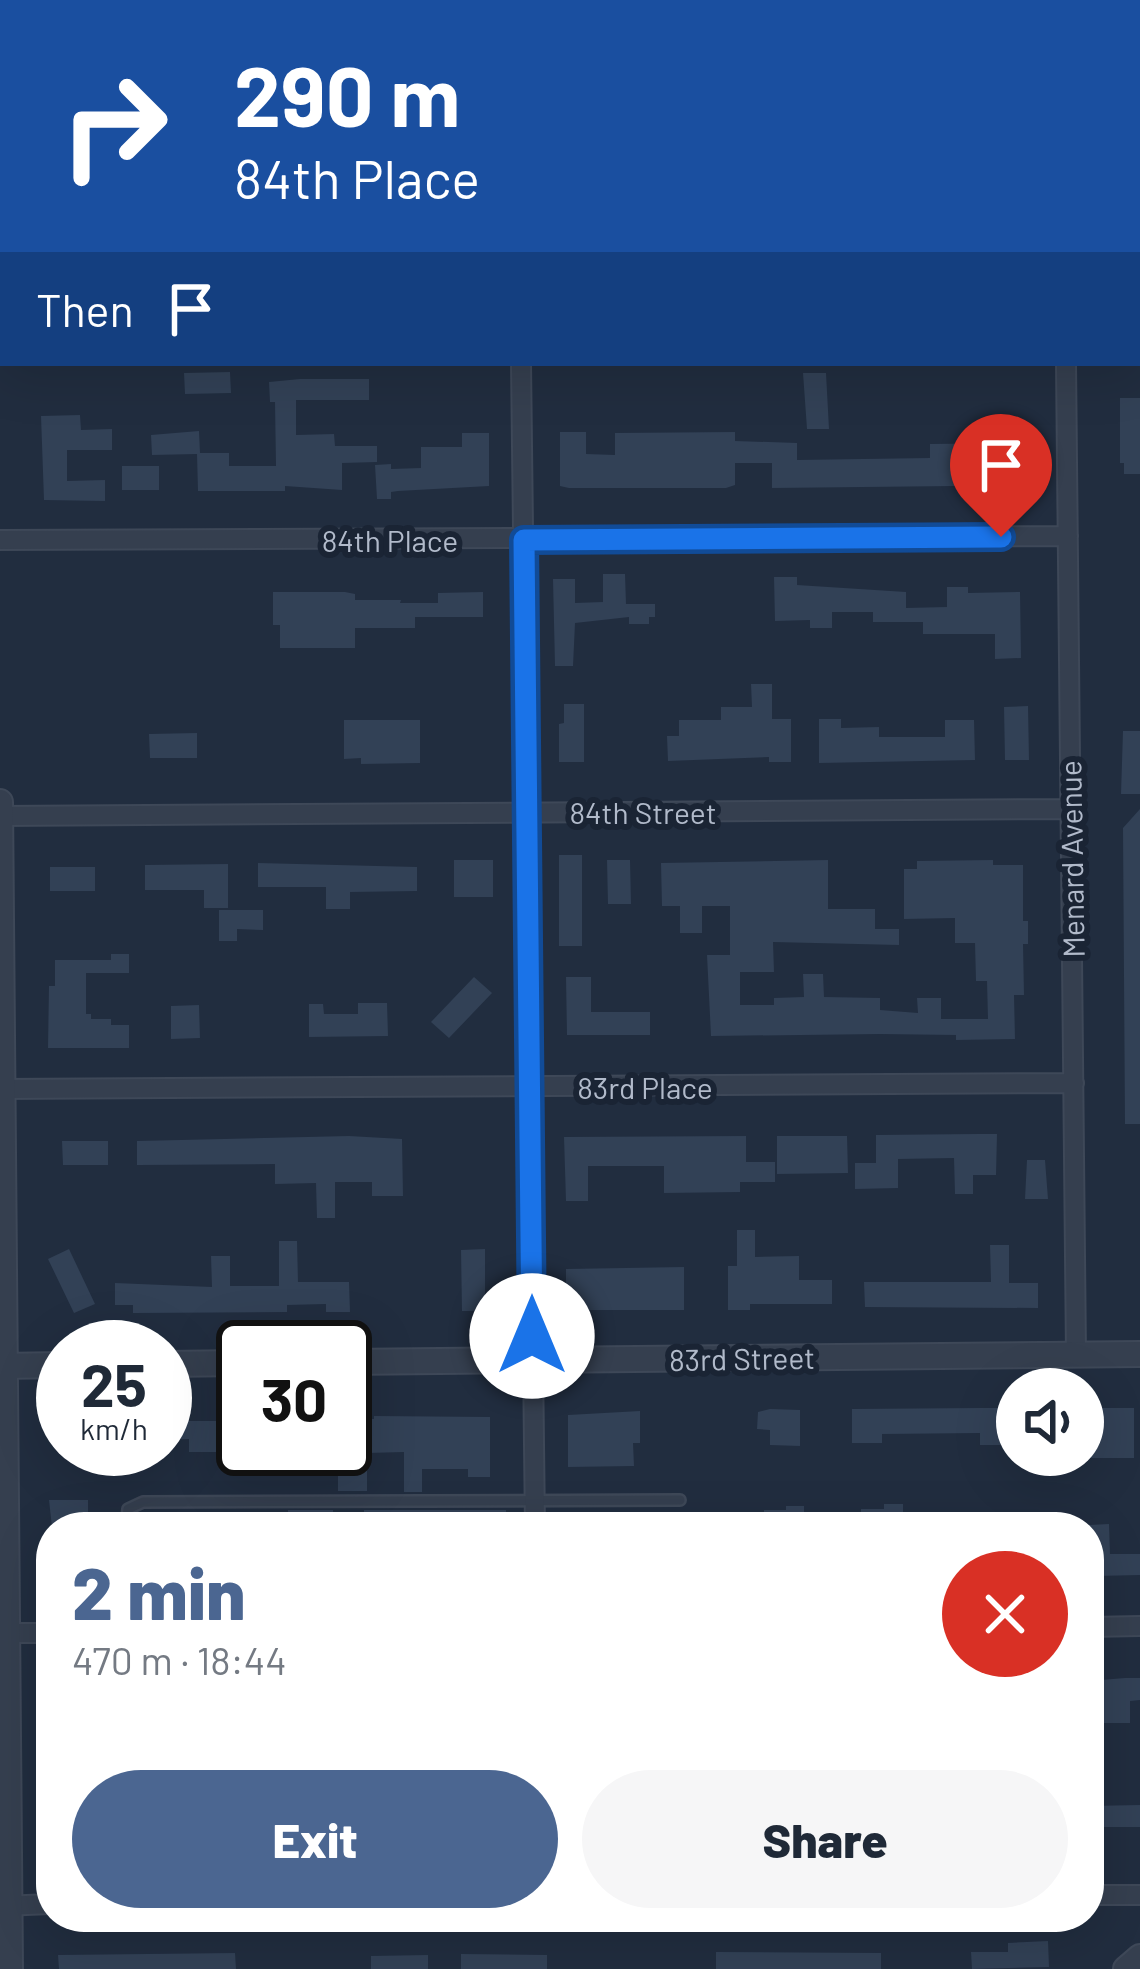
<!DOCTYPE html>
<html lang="en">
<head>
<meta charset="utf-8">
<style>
	:root { --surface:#fff; --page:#f6f6f7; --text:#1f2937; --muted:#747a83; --accent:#4b6691 }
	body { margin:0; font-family:Barlow,sans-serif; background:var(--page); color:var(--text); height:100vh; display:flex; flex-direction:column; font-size:45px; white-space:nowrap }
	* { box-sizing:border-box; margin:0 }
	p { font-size:39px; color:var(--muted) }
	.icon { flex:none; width:66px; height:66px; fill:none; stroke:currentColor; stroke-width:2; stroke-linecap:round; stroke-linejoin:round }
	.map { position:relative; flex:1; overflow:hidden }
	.side { position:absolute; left:36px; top:1512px; width:1068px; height:420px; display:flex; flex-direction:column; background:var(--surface); border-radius:48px; box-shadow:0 12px 48px #0002 }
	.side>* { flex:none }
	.hud { position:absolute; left:0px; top:0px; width:1140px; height:366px; box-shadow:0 12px 48px #0002; background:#1a4fa0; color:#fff; overflow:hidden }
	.tools { position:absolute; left:996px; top:1368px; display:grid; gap:24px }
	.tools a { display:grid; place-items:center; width:108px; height:108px; border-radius:50%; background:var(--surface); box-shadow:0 12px 48px #0002; font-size:60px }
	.speed { position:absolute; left:36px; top:1320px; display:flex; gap:24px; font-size:60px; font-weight:700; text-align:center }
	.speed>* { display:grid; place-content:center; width:156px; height:156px; border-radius:50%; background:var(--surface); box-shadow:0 12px 48px #0002; line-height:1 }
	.speed small { font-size:30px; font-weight:400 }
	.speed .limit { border:6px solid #111; border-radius:18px; background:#fff; color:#111 }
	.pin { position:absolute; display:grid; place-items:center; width:102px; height:102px; color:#fff; margin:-123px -51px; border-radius:50% 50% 50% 0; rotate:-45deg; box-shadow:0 0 12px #0007 }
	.pin .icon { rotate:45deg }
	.me { position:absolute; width:132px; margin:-66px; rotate:0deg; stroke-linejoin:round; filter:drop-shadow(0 0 9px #0008) }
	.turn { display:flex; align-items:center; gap:42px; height:252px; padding:0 36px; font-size:54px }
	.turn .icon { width:156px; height:156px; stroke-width:2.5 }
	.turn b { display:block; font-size:84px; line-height:102px }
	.then { display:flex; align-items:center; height:114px; padding:0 36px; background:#0003; gap:24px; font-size:45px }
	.round { display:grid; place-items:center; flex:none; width:126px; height:126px; border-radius:63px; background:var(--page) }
	.summary { display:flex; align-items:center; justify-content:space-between; height:204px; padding:0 36px }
	h1 { font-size:72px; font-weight:800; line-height:90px; color:var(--accent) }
	.cta { display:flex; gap:24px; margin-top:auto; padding:24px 36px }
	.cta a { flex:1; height:138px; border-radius:72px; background:var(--accent); color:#fff; font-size:48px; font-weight:800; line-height:138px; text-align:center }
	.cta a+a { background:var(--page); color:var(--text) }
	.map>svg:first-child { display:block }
	.building { fill:#324156 }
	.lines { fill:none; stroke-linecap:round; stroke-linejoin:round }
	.service-casing { stroke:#3e4858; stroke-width:14 }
	.minor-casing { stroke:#3e4858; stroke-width:22 }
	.tertiary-casing { stroke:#3e4858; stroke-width:28 }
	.service { stroke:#353f4f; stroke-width:9 }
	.minor { stroke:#353f4f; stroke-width:18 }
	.tertiary { stroke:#353f4f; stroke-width:24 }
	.route-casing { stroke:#114b97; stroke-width:30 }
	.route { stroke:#1a73e8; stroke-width:21 }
	.labels { text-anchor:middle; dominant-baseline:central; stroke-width:12; stroke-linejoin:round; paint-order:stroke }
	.street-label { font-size:30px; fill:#b1baca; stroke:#1a2434 }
</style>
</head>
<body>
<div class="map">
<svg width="1140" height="1969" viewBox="0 0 1140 1969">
	<rect width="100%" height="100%" fill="#212d3f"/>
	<path class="building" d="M230,372L231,393L185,394L184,373Z
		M803,373H826L829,429H807Z
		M300,379H369V400H296V435L334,434L335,446H377V462L342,463V490L285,486V491H198L197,454L152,455L151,435L199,431L200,453H229V466H276L275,402H270L269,382Z
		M1120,398H1140V474H1124V463H1120Z
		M80,415L81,430L112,429V450H67V481L105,480V501L44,500L41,416Z
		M560,432H586V454L615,455V433L735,432V441L797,443V460L930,458V444L1026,443L1027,480H1012V485L956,481V486L772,488V463H735V485L726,488H569L560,486Z
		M462,433H489V486L398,491L391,492V499H377L375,465L391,464V469L421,468V447H462Z
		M122,466H159V490H122Z
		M603,574H625L626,604H655V617H649V624H629V617L575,623L573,666H555L553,579H575V603L603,602Z
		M774,577H797V585L906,592V608L947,607V587H968V593L1020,592L1021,658L995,659V634H923V622H873V612H832V628H810V620L775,621Z
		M273,592H345L355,594V600H401L400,603H438V593L483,592V617H415V628H355V648H280V625H273Z
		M751,684H772V719H791V762H769V757L668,761L667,736H679V720H721V707H752Z
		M564,704H584V762H559V724L564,723Z
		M1028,706L1029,760H1005L1004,707Z
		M819,719H841V728L879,727V737H945V720H974L975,760L819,763Z
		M344,720H420V763L361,764V758L344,759Z
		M1123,731H1140V794H1121Z
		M197,733V758H150L149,734Z
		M1140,809V1124H1125L1123,828Z
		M559,855H582V946H559Z
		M454,860H493V897H454Z
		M607,860H630L631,904H608Z
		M828,860V909H875V929H899V945L773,942L774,972H740V1005H774V998L804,997L803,974H823L824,997L880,998V1010L918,1013L917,998H941V1019H988L987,981H976L975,943H955V918L904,919V869H917V861L993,860V865H1023V921H1028V944H1023L1024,995H1014L1015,1039L956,1040V1035L880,1034L711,1036L707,955H730V906H702V933H680V906H662L661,863Z
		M258,863L417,867V891L350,892V909H326V887H258Z
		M228,864V908H204V890H145V865Z
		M50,867H95V891H50Z
		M219,910H263V930L237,929V941H219Z
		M111,954H129V973H86V1014H91V1019H111V1025H129V1048H48L49,986H55V960H111Z
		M474,977L492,993L449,1038L431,1022Z
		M566,977H591V1012H650V1035H567Z
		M358,1003H387L388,1036L309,1037V1004H323L324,1014H358Z
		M199,1005L200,1038L171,1039V1006Z
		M977,1134H997L996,1175H973V1194H955L954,1158L898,1159V1188L855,1189V1163H876V1135Z
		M349,1136L402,1139L403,1196H372V1182H335V1218H317L316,1183L275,1184V1164L137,1165V1141Z
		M746,1136V1162H775V1182H740V1192L664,1193V1166H588V1201H566L564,1137Z
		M777,1136H847L848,1173L777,1174Z
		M62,1141H108V1165H63Z
		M1027,1160H1045L1048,1199H1025Z
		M737,1230H755V1257L799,1256V1280H832V1304H750V1310H728V1266H737Z
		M279,1241H297L298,1282H349L350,1312H326V1304L287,1305V1312L133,1313V1305H115V1283L212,1287L211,1256H230V1286H279Z
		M990,1245H1009V1283H1038V1308L865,1307L864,1282H991Z
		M69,1249L95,1304L74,1313L48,1259Z
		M485,1249V1311H462L461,1250Z
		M684,1267V1310H581V1304H566V1269Z
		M980,1408H1001V1445H980V1433L882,1434V1443H852V1409Z
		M1083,1408H1134V1458H1083Z
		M770,1409L800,1410V1446L770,1445V1430L757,1429L758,1412Z
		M640,1411V1443H633L634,1466L568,1467V1415Z
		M374,1416L490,1417V1477H468V1469H422V1492H404V1452L367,1453V1491H338V1471H345V1419H374Z
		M165,1421H226V1437H243V1452H189V1439L165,1440Z
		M49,1500H88V1527H52Z
		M884,1504H903V1524L861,1527V1509H884Z
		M786,1506H804V1526L764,1527V1510H786Z
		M288,1510H333L334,1527H288Z
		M364,1510H506V1524L364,1527Z
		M1109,1524L1110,1554H1140V1575L1096,1576V1571H1089V1525Z
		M1125,1678H1140V1700L1130,1701V1723H1089V1681Z
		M1140,1805V1827H1103V1841H1089V1806Z
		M1048,1941L1049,1967L972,1969L971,1952H1008V1943Z
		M716,1952L881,1953V1969H716Z
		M235,1953L236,1969H59L58,1955Z
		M461,1954L547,1955V1969H461Z
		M428,1955V1969H371V1956Z"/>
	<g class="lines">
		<g class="service-casing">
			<path id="service" d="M383,0V3
				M656,0V3
				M927,0V3
				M112,2V3
				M126,1527L128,1509L143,1502L680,1500"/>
		</g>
		<g class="minor-casing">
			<path id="minor" d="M246,0V3
				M518,0V3
				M791,0V3
				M1062,0V3
				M1137,262H1140
				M0,269H3
				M521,363L535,1527
				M1066,363L1076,1355
				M0,540L1068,536
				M0,816L1071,809
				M0,1089L1074,1083
				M1089,1627L1140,1626
				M0,1633H51
				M1089,1895H1140
				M2,1906L51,1904"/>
		</g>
		<g class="tertiary-casing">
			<path id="tertiary" d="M0,802L10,1969
				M345,1362L1140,1354
				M165,1364L243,1363
				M0,1366L63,1365
				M1126,1969L1140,1957"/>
		</g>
		<use href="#service" class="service"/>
		<use href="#minor" class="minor"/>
		<use href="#tertiary" class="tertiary"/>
	</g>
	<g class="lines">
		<g class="route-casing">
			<path id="route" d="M532,1336L524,540L1001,537"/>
		</g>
		<use href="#route" class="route"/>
	</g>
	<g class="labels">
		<g class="street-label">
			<text x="390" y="540">84th Place</text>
			<text x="643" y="812">84th Street</text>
			<text transform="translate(1071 859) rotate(-91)">Menard Avenue</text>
			<text x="645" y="1087">83rd Place</text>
			<text transform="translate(742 1358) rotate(-1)">83rd Street</text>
		</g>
	</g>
</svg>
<div class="tools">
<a><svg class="icon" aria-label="sound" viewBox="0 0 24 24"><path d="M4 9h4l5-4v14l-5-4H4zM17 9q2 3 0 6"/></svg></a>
</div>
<div class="speed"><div>25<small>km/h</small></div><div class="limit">30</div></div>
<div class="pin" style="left:1001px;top:537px;background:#d93025"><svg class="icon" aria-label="arrive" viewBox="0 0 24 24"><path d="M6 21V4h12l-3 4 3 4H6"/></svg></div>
<svg class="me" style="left:532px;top:1336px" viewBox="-20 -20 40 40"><circle r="19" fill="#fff"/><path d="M0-13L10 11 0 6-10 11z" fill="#1a73e8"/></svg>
<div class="hud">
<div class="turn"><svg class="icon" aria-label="right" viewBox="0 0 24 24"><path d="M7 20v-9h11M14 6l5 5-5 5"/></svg><div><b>290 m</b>84th Place</div></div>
<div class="then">Then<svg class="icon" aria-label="arrive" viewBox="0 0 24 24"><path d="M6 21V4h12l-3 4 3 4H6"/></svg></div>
</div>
<section class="side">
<div class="summary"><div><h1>2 min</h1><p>470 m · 18:44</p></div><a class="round" style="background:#d93025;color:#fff"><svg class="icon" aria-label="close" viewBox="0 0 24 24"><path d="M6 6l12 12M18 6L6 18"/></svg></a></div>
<div class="cta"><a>Exit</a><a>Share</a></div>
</section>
</div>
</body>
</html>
